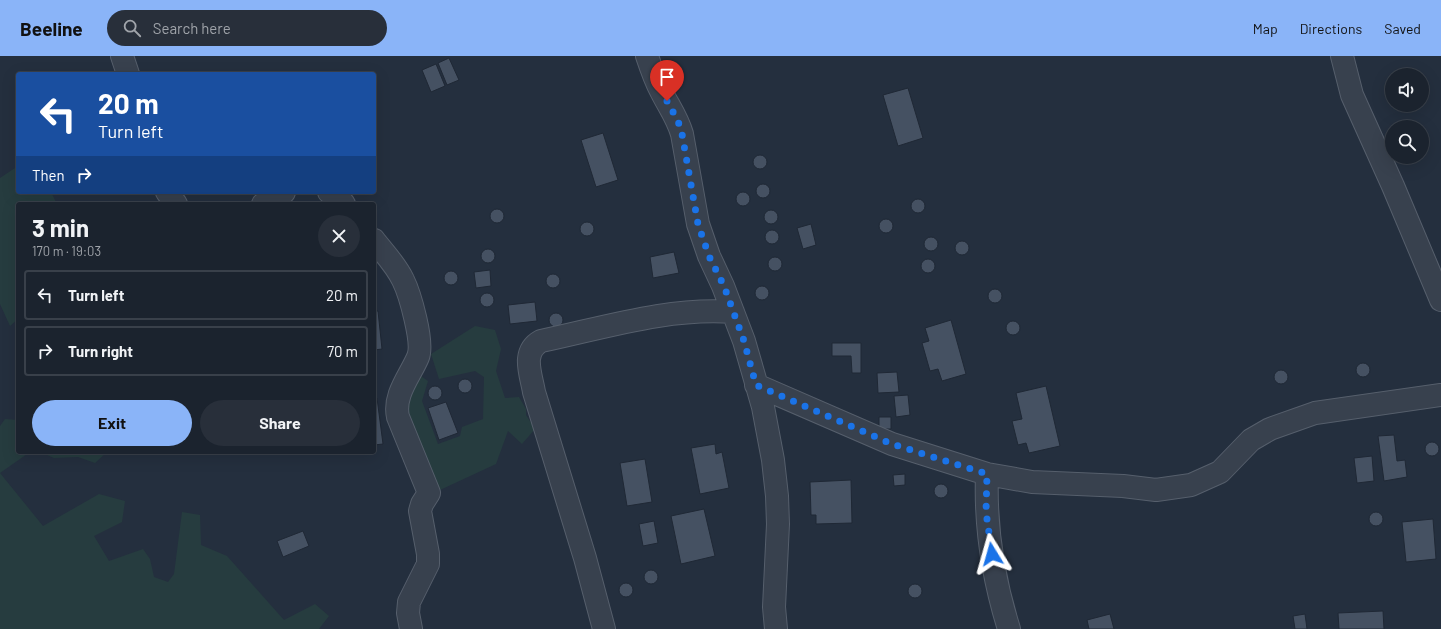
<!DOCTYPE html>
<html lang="en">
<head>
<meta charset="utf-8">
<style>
	:root { --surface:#1b232e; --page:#282f3a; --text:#f1f3f6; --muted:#a0a4aa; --line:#39404a; --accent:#8ab4f8 }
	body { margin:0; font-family:Barlow,sans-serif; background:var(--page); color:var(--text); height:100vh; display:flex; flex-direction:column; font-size:15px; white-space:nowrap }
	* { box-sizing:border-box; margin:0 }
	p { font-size:13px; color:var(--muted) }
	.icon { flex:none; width:22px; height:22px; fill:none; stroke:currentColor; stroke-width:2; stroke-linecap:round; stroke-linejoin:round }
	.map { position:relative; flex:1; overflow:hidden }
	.details { position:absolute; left:16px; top:146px; width:360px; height:252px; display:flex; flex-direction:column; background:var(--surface); border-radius:4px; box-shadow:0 4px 16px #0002,0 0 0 1px var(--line) }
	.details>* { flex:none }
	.hud { position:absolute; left:16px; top:16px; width:360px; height:122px; border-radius:4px; box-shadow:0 4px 16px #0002,0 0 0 1px var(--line); background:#1a4fa0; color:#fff; overflow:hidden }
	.tools { position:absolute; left:1385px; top:12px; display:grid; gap:8px }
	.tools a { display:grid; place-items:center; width:44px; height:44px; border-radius:50%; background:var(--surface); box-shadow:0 4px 16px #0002,0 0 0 1px var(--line); font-size:20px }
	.pin { position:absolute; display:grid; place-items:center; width:34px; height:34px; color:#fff; margin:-41px -17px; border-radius:50% 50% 50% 0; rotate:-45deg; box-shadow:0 0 4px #0007 }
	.pin .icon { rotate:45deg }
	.me { position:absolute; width:44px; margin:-22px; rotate:352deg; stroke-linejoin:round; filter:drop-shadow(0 0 3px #0008) }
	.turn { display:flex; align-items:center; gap:14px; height:84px; padding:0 16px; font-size:18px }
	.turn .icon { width:52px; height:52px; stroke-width:2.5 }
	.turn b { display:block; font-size:28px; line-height:34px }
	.then { display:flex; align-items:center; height:38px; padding:0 16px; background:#0003; gap:8px; font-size:15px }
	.round { display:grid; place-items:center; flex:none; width:42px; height:42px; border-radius:21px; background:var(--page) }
	.headline { display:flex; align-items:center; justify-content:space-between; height:68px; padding:0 16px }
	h1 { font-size:24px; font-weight:700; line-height:30px }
	.primary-button { display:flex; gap:8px; margin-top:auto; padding:8px 16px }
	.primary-button a { flex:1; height:46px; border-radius:24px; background:var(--accent); color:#111; font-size:16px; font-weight:700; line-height:46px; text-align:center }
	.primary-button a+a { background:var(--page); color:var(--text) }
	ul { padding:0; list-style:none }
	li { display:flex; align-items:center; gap:12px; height:50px; margin:0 8px 6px; padding:0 8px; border:2px solid var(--line); border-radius:4px }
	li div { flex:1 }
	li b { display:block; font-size:15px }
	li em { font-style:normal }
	header { display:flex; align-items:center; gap:24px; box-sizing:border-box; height:56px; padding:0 20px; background:var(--accent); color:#111 }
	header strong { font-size:19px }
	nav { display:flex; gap:22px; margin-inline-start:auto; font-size:14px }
	.search { width:280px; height:36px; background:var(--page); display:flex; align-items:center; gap:10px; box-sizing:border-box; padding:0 14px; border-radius:22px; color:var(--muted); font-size:15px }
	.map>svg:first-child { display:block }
	.green { fill:#263c3f }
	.building { fill:#455162; stroke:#1f2835 }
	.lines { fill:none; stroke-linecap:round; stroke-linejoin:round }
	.minor-casing { stroke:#565f6c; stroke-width:24 }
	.minor { stroke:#38414e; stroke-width:22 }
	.route { stroke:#1a73e8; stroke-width:7; stroke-dasharray:0 12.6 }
</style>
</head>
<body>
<header>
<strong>Beeline</strong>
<div class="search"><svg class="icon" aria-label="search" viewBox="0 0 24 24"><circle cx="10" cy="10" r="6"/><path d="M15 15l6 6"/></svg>Search here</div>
<nav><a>Map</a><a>Directions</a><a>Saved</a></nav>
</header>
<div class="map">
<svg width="1441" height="573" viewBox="0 0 1441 573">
	<rect width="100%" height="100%" fill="#242f3e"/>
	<path class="green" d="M18,110V136H51L57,148H18V263L10,270L0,248V122Z
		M475,270L495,274L501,293L496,315L505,342L519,341L526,353V359L535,373L522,388L508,375L496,408L440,434L401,348L418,318L428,325L422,345L438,388L460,380L462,371L483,363L484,321L475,315L439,323L431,298Z
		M5,363L18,364V396H30L0,417L43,470L99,438L125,445L122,466L94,480L109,505L143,493L150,503L154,521L168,526L174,518L182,456L200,459L201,489L227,500L284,564L315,548L329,560L319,573H0V370Z
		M40,396H105L106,397L95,407L78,401L54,402Z"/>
	<path class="building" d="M449,2L459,24L447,29L438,7Z
		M436,8L445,30L431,36L422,14Z
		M908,32L923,82L898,90L883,39Z
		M603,77L618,124L596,131L581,84Z
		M753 106a7 7 0 1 1 14 0a7 7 0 1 1-14 0Z
		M756 135a7 7 0 1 1 14 0a7 7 0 1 1-14 0Z
		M736 143a7 7 0 1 1 14 0a7 7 0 1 1-14 0Z
		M911 150a7 7 0 1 1 14 0a7 7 0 1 1-14 0Z
		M490 160a7 7 0 1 1 14 0a7 7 0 1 1-14 0Z
		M764 161a7 7 0 1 1 14 0a7 7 0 1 1-14 0Z
		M879 170a7 7 0 1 1 14 0a7 7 0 1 1-14 0Z
		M580 173a7 7 0 1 1 14 0a7 7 0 1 1-14 0Z
		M811,168L816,189L803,193L797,172Z
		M765 181a7 7 0 1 1 14 0a7 7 0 1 1-14 0Z
		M924 188a7 7 0 1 1 14 0a7 7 0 1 1-14 0Z
		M955 192a7 7 0 1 1 14 0a7 7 0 1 1-14 0Z
		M481 200a7 7 0 1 1 14 0a7 7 0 1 1-14 0Z
		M674,196L679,217L653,222L650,201Z
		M768 208a7 7 0 1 1 14 0a7 7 0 1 1-14 0Z
		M921 210a7 7 0 1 1 14 0a7 7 0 1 1-14 0Z
		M490,214L491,230L476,232L474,216Z
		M444 222a7 7 0 1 1 14 0a7 7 0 1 1-14 0Z
		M546 225a7 7 0 1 1 14 0a7 7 0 1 1-14 0Z
		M755 237a7 7 0 1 1 14 0a7 7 0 1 1-14 0Z
		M988 240a7 7 0 1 1 14 0a7 7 0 1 1-14 0Z
		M480 244a7 7 0 1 1 14 0a7 7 0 1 1-14 0Z
		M535,246L537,265L510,268L508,249Z
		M374,255H378L382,293L374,294Z
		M549 264a7 7 0 1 1 14 0a7 7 0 1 1-14 0Z
		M951,264L966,318L942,325L938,313L930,315L922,287L929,285L925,272Z
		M1006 272a7 7 0 1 1 14 0a7 7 0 1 1-14 0Z
		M832,287H861V317H852L851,300H832Z
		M1356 314a7 7 0 1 1 14 0a7 7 0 1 1-14 0Z
		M1274 321a7 7 0 1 1 14 0a7 7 0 1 1-14 0Z
		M897,316L899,336L878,337L877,317Z
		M458 330a7 7 0 1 1 14 0a7 7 0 1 1-14 0Z
		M428 337a7 7 0 1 1 14 0a7 7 0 1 1-14 0Z
		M1046,330L1060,390L1029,397L1026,387L1018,389L1012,365L1022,363L1016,337Z
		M908,339L910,359L896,361L894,340Z
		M377,342L383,388L374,389V343Z
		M446,346L458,377L439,384L428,352Z
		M879,361H891V373H879Z
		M1394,379L1397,405L1405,404L1407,421L1384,425L1378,380Z
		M1425 393a7 7 0 1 1 14 0a7 7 0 1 1-14 0Z
		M715,388L716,398L722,396L729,432L700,438L691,392Z
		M1372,400L1374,425L1357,427L1354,402Z
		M645,403L652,446L627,450L620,407Z
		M905,418V429L894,430L893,419Z
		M851,424L852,467L816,468V459H811L810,426Z
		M934 435a7 7 0 1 1 14 0a7 7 0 1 1-14 0Z
		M704,453L715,500L681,508L671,460Z
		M1369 463a7 7 0 1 1 14 0a7 7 0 1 1-14 0Z
		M1433,463L1436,503L1406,506L1402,466Z
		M654,465L658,487L643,490L639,468Z
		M303,475L309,490L283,501L277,485Z
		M644 521a7 7 0 1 1 14 0a7 7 0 1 1-14 0Z
		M619 534a7 7 0 1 1 14 0a7 7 0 1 1-14 0Z
		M908 535a7 7 0 1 1 14 0a7 7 0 1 1-14 0Z
		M1383,555L1384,573H1339L1338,557Z
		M1110,558L1114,573H1089L1087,564Z
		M1305,558L1307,573H1295L1293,560Z"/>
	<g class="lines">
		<g class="minor-casing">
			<path id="minor" d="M122,0L128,18
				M647,0C651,12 655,24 661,35C669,51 677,61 682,78L698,168L709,200L723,230L744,285L763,351L773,404L777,440L778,468L774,551L776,573
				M1342,0L1352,39L1393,130L1441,244
				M167,136L176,148
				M329,136L340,143L344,148
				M263,148L284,136
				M374,184C384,197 396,209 403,224C410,238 424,287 418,301C410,320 393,339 398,361L429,437L422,448L420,455L428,498V508L409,546L408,557L411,573
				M756,329L892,388L987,418L1032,426L1123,430L1156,434L1191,429L1220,416L1251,384L1270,373L1315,357L1441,339
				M987,418C985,471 993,522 1009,573
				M604,573L585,502L534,336C531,318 521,296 541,285C603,272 669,251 733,256"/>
		</g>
		<use href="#minor" class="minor"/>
	</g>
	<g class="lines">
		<path class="route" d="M667,45L678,65L682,78L698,168L709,200L724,230L744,285L756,329L892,388L987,418L986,456L992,498"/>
	</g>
</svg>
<div class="tools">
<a><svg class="icon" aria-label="sound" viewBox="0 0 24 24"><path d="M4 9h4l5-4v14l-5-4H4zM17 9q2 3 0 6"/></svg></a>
<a><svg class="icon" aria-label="search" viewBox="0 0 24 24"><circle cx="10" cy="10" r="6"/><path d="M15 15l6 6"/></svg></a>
</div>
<div class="pin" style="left:667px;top:45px;background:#d93025"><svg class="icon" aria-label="arrive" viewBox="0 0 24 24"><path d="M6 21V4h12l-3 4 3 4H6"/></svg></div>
<svg class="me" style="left:992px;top:498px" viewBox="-20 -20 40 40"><path d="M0-17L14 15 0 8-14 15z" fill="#1a73e8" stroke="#fff" stroke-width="4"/></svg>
<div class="hud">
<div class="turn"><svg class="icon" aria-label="left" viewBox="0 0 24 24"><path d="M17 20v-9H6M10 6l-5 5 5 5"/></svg><div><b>20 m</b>Turn left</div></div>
<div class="then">Then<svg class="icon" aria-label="right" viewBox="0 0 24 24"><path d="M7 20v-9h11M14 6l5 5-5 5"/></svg></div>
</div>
<section class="details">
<div class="headline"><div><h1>3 min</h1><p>170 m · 19:03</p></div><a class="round"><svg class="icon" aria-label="close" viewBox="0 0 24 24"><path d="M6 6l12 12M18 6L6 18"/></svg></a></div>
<ul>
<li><svg class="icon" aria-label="left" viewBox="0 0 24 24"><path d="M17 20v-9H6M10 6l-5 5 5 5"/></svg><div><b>Turn left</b></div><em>20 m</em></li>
<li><svg class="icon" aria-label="right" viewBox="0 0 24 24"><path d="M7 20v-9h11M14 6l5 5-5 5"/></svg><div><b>Turn right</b></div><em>70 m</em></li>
</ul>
<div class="primary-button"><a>Exit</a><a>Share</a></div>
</section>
</div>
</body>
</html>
